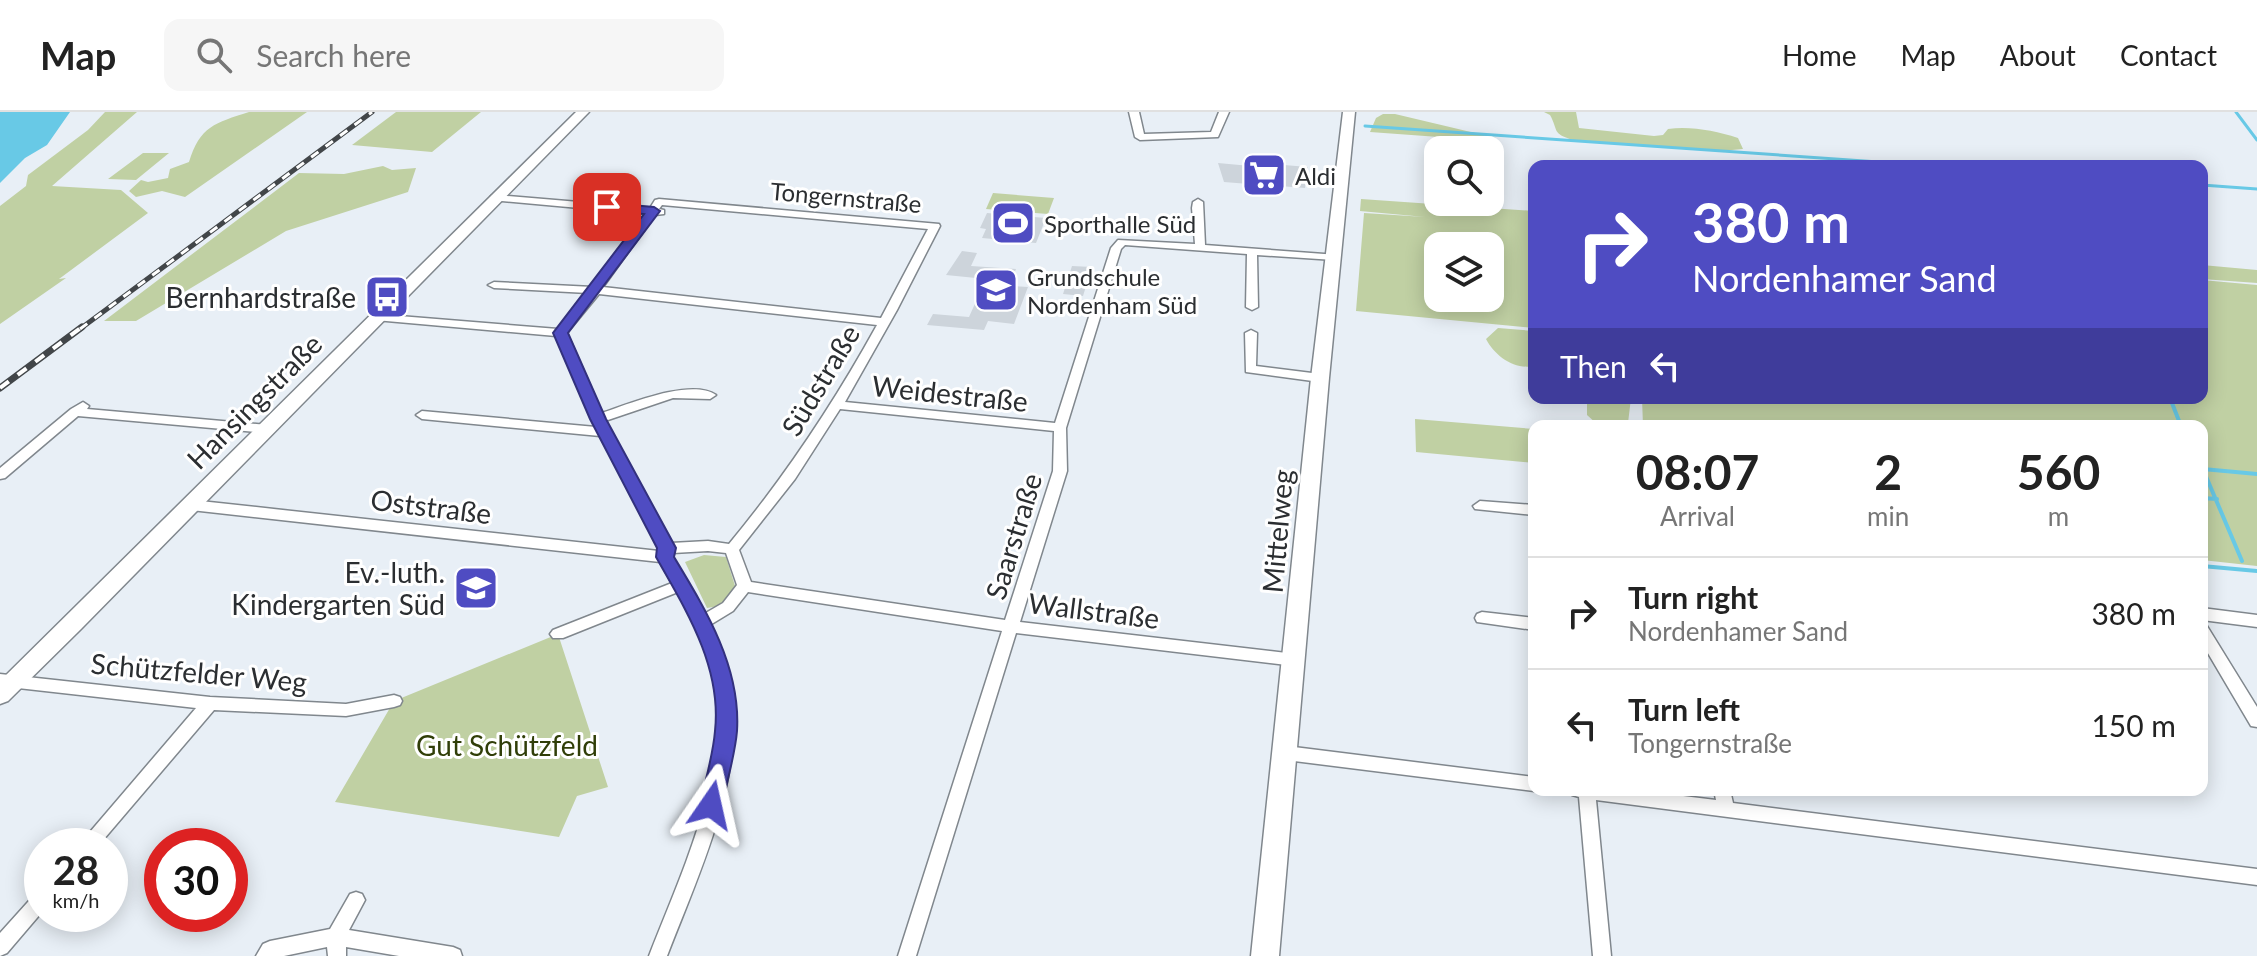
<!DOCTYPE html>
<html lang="en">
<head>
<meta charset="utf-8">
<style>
	:root { --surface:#fff; --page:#f6f6f6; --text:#222; --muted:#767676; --line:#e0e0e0 }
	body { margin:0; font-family:Lato,sans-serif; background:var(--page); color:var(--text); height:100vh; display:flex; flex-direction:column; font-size:30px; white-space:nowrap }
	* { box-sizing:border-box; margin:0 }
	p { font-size:26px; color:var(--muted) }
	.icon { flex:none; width:44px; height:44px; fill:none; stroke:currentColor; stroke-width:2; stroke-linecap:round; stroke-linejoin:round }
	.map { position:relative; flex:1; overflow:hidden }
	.sheet { position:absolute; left:1528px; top:308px; width:680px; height:376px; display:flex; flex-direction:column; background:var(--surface); border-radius:16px; box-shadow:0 4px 20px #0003 }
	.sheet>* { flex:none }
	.banner { position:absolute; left:1528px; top:48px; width:680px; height:244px; border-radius:16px; box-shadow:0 4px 20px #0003; background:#4f4cc2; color:#fff; overflow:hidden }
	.buttons { position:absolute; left:1424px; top:24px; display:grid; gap:16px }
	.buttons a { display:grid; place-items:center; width:80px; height:80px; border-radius:16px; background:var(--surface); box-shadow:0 4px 20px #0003; font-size:40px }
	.speed { position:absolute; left:24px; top:716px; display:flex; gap:16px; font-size:40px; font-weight:700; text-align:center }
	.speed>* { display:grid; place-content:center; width:104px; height:104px; border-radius:50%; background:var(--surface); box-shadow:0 4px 20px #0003; line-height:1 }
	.speed small { font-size:20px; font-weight:400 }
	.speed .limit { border:12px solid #d22; background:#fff; color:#111 }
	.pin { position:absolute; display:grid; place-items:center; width:68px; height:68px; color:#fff; margin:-34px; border-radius:16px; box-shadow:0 4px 12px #0006 }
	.me { position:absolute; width:88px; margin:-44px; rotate:11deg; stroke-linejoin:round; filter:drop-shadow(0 0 6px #0008) }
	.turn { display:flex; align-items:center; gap:28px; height:168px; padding:0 32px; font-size:36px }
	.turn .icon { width:104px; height:104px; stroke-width:2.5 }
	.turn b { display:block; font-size:56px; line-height:68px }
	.then { display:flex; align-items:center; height:76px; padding:0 32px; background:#0003; gap:16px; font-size:30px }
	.eta { display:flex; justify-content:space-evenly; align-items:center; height:136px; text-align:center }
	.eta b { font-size:48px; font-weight:700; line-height:56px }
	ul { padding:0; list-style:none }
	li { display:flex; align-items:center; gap:24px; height:112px; padding:0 32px; border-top:2px solid var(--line) }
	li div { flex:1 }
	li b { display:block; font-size:30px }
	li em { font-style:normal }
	header { display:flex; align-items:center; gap:48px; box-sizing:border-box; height:112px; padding:0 40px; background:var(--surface); border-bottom:2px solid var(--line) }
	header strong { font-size:38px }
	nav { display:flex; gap:44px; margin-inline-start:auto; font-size:28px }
	.search { width:560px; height:72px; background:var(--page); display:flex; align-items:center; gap:20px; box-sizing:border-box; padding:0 28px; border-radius:16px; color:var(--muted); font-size:30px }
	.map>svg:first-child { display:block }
	.green { fill:#c0d0a3; fill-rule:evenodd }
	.water { fill:#68c9e6 }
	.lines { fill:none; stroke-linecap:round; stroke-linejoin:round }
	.stream-far1 { stroke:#68c9e6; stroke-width:3 }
	.stream { stroke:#68c9e6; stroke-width:4 }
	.building { fill:#cdd4db }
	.street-casing { stroke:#80878d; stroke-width:3 }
	.secondary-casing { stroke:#80878d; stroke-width:3 }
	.street { fill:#fff; fill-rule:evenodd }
	.secondary { fill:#fff; fill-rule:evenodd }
	.rail-far1-casing { stroke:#424649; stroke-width:5 }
	.rail-casing { stroke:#424649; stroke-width:7 }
	.rail-far1 { stroke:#fff; stroke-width:3; stroke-dasharray:9; stroke-linecap:butt }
	.rail { stroke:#fff; stroke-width:4; stroke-dasharray:11; stroke-linecap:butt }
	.route { fill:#4f4cc2; stroke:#33317e; stroke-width:2 }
	.labels { text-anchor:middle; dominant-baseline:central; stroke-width:6; stroke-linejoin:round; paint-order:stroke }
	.far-poi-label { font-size:24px; fill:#2b2e31; stroke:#fff; text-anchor:start }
	.far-street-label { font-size:24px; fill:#2b2e31; stroke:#fff }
	.poi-label { font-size:28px; fill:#2b2e31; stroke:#fff; text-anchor:end }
	.street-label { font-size:28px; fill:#2b2e31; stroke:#fff }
	.park-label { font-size:28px; fill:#303e08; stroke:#fff }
</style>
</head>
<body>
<header>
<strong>Map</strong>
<div class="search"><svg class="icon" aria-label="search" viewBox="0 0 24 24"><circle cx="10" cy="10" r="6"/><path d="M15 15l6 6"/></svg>Search here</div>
<nav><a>Home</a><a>Map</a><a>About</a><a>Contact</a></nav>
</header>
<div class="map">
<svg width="2257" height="844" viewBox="0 0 2257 844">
	<rect width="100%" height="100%" fill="#e8eff6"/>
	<path class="green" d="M105,0H137L52,74L121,78L148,101L59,167L66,166L0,212V94L26,74L28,63L88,18Z
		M249,0H307L185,85L162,79L136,85L129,79L141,68L148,70L168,66L170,57L189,50C200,14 215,11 249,0Z
		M396,0H481L432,40L352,33Z
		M1544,0H1576L1579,16L1654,24L1663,23L1668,17C1692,14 1715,19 1738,26L1743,37L1721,39L1573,28C1551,21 1559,19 1550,3Z
		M1383,2H1395L1496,26L1494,29L1370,20L1376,6Z
		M143,41H169L136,68L108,67Z
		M383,54L392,58L416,56L408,80L286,119L136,209H104L299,61L344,62Z
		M993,81L1054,86L1048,102L986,97Z
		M1361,87L1534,99V216L1356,199L1364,101L1425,105L1360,99ZM1438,134H1490V186H1438Z
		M2202,153L2257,158V171L2202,167Z
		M2202,168L2257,173V454L2202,448V314H1643L1642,286H2202Z
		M1498,216L1534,219V254C1514,258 1495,244 1486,227Z
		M1587,286H1631L1628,311L1598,313L1587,303Z
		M1415,307L1534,317V351L1416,340Z
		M704,443L726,445L736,477L719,494L707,496L685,450Z
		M558,522L608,675L577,684L559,725L335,690L394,589Z"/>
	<path class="water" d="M0,0H70L47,33L25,46L0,71Z"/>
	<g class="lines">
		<path class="stream-far1" d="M2236,0L2257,28
			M1365,14L1936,54
			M2202,73L2257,77"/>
		<path class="stream" d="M2170,286L2181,314
			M2202,355L2242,449
			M2203,357L2257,362
			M2202,386L2217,387
			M2202,454L2257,459"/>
	</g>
	<path class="building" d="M1218,51L1283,57L1284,53L1308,55L1305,76L1268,73L1267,77L1248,75L1249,72L1224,70Z
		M987,101L1046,106L1036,131L982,126L986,117L980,116Z
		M962,139L977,141L971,154L1016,157L1012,167H1017L1014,174L1028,175L1014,212L988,209L984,218L927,213L933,202L969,205L986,167L946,163Z
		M1072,154L1092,155L1083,184L1063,182Z"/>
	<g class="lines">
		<g class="street-casing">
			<path id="street" d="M1129,0H1139L1144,22L1211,20L1219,0H1229L1218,25L1140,28L1135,25Z
				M495,83L650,96L655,88L659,87L939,112L940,114L897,198L845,290L1055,311L1111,136L1118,128L1195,132L1192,96L1193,90L1198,87L1203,90L1205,133L1338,143L1339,145L1334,148L1257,143L1258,195L1252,198L1246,195L1247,142L1125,133L1121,137L1066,316L1067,359L1020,510L1295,542L1300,544L1303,548L1300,552L1295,554L1016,521L916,844H898L1002,519L748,480L733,499L710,513C722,539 732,567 733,596C738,681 697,766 667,844H649C682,759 734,653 712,559C705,531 691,505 678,480L563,526H553L550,522L553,518L672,471L660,450L191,398L184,393L191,388L659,439L660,436L600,324L422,307L416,303L422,299L596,315L556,224L375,208L369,205L375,202L558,217L588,181L494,176L488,173L494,170L593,175L645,102L491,88V84ZM662,93L928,117L881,206L603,175L655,103L664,102V98L659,97ZM599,182L877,213C834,291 786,363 729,432L708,429L671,431L605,309L673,286L710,287L716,283C691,266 629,292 602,301L567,221ZM840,297L1054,319L1053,359L1005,508L751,470L739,438L795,367ZM708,439L726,441L737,473L723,491L704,502L672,445L673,441Z
				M1251,218L1257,221L1256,254L1320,262L1326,266L1320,270L1246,260L1245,221Z
				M83,290L89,294L87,297L267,313L273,317L267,321L78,304L5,366L0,367V356L71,297Z
				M1480,389L1534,393V403L1475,397L1473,394Z
				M2202,496L2257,503V515L2202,508Z
				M1482,500L1534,506V518L1477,510L1475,506L1477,502Z
				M2202,512L2207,514L2257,595V615L2251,614L2202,531Z
				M0,562L210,585L346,592L394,583L400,585L402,589L400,593L394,595L346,604L214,598L98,734H78L196,596L0,574Z
				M1286,634L1534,665V678H1537L1534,679L1286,648L1280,646L1278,641L1280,636Z
				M1570,678H1634L1716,688L1714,678H1730L1733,691L2257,757V773L1596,688L1611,844H1593L1579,685L1572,683Z
				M42,779V800L7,841L0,844V821L36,781Z
				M356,780L362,782L365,788L349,818L453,835L460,838L462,844H399L346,835V844H328L327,835L284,844H256L263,832L270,829L330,817L350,782Z"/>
		</g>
		<g class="secondary-casing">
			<path id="secondary" d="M576,0H589L81,517L8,589L0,592V569Z
				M1343,0H1355L1329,266L1279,844H1251L1311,266Z"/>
		</g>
		<use href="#street" class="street"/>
		<use href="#secondary" class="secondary"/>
		<g class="rail-far1-casing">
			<path id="rail-far1" d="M80,217L372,0"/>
		</g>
		<g class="rail-casing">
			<path id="rail" d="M0,276L82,215"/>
		</g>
		<use href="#rail-far1" class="rail-far1"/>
		<use href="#rail" class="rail"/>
	</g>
	<path class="route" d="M607,91L654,95L660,99L568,221L606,307L676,436L674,445C706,498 741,555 737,619C735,643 727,669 722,693L719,699L711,702L703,699L700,693C705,669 713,644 715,619C722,555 686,498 656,445L657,436L590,307L553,221L644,102L602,98V93Z"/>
	<defs>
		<g id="supermarket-square" transform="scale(2.3)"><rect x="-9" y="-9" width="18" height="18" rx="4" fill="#4f4cc2" stroke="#fff"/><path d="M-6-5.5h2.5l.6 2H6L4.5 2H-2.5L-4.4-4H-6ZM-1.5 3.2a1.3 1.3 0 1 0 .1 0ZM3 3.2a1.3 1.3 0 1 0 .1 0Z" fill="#fff"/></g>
		<g id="stadium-square" transform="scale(2.3)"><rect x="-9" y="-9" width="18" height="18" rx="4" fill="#4f4cc2" stroke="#fff"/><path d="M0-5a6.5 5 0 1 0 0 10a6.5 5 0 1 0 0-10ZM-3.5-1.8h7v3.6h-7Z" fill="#fff"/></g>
		<g id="school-square" transform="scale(2.3)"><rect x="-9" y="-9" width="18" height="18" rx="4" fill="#4f4cc2" stroke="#fff"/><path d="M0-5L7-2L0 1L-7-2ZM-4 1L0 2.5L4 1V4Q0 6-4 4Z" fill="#fff"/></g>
		<g id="bus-square" transform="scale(2.3)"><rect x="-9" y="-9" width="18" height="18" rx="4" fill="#4f4cc2" stroke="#fff"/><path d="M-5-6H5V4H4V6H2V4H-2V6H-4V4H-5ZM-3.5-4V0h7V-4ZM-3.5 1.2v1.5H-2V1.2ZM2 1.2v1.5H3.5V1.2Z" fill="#fff"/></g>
	</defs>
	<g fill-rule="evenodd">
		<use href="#supermarket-square" x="1264" y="63"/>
		<use href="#stadium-square" x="1013" y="111"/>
		<use href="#school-square" x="996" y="178"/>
		<use href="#bus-square" x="387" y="185"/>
		<use href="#school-square" x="476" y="476"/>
	</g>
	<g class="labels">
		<g class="far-poi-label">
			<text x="1295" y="63">Aldi</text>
			<text x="1044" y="111">Sporthalle Süd</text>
			<text x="1027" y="164">Grundschule<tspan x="1027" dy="28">Nordenham Süd</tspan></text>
		</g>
		<g class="far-street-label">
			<text transform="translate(846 85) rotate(5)">Tongernstraße</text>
		</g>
		<g class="poi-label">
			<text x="356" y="185">Bernhardstraße</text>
			<text x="445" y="460">Ev.-luth.<tspan x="445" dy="32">Kindergarten Süd</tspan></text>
		</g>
		<g class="street-label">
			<text transform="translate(820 268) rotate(-59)">Südstraße</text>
			<text transform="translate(950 281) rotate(6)">Weidestraße</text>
			<text transform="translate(254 289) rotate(-45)">Hansingstraße</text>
			<text transform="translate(431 394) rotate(7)">Oststraße</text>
			<text transform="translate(1277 419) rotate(-85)">Mittelweg</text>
			<text transform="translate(1013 424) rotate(-73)">Saarstraße</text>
			<text transform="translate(1094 498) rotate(7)">Wallstraße</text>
			<text transform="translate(199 560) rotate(5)">Schützfelder Weg</text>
		</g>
		<g class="park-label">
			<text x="507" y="633">Gut Schützfeld</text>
		</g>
	</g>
</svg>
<div class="buttons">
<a><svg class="icon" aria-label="search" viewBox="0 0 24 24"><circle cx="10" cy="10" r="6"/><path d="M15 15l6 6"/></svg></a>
<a><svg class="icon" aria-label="layers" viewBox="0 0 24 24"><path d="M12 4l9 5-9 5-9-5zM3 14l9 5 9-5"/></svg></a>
</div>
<div class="speed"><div>28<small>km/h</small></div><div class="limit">30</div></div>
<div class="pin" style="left:607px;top:95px;background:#d93025"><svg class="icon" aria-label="arrive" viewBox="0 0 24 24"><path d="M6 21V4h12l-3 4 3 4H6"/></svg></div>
<svg class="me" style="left:711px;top:693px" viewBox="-20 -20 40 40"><path d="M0-17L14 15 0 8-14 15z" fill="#4f4cc2" stroke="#fff" stroke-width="4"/></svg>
<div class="banner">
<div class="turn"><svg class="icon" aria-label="right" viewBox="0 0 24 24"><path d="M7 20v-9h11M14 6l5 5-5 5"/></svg><div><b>380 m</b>Nordenhamer Sand</div></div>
<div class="then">Then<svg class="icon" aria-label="left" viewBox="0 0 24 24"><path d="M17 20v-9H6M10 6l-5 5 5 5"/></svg></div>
</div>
<section class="sheet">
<div class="eta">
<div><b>08:07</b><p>Arrival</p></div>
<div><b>2</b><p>min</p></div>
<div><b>560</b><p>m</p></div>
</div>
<ul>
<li><svg class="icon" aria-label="right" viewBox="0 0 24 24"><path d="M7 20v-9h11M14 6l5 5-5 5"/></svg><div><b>Turn right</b><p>Nordenhamer Sand</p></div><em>380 m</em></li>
<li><svg class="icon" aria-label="left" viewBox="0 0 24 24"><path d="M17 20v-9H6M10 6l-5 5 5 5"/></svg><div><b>Turn left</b><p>Tongernstraße</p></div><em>150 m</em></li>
</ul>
</section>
</div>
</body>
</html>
